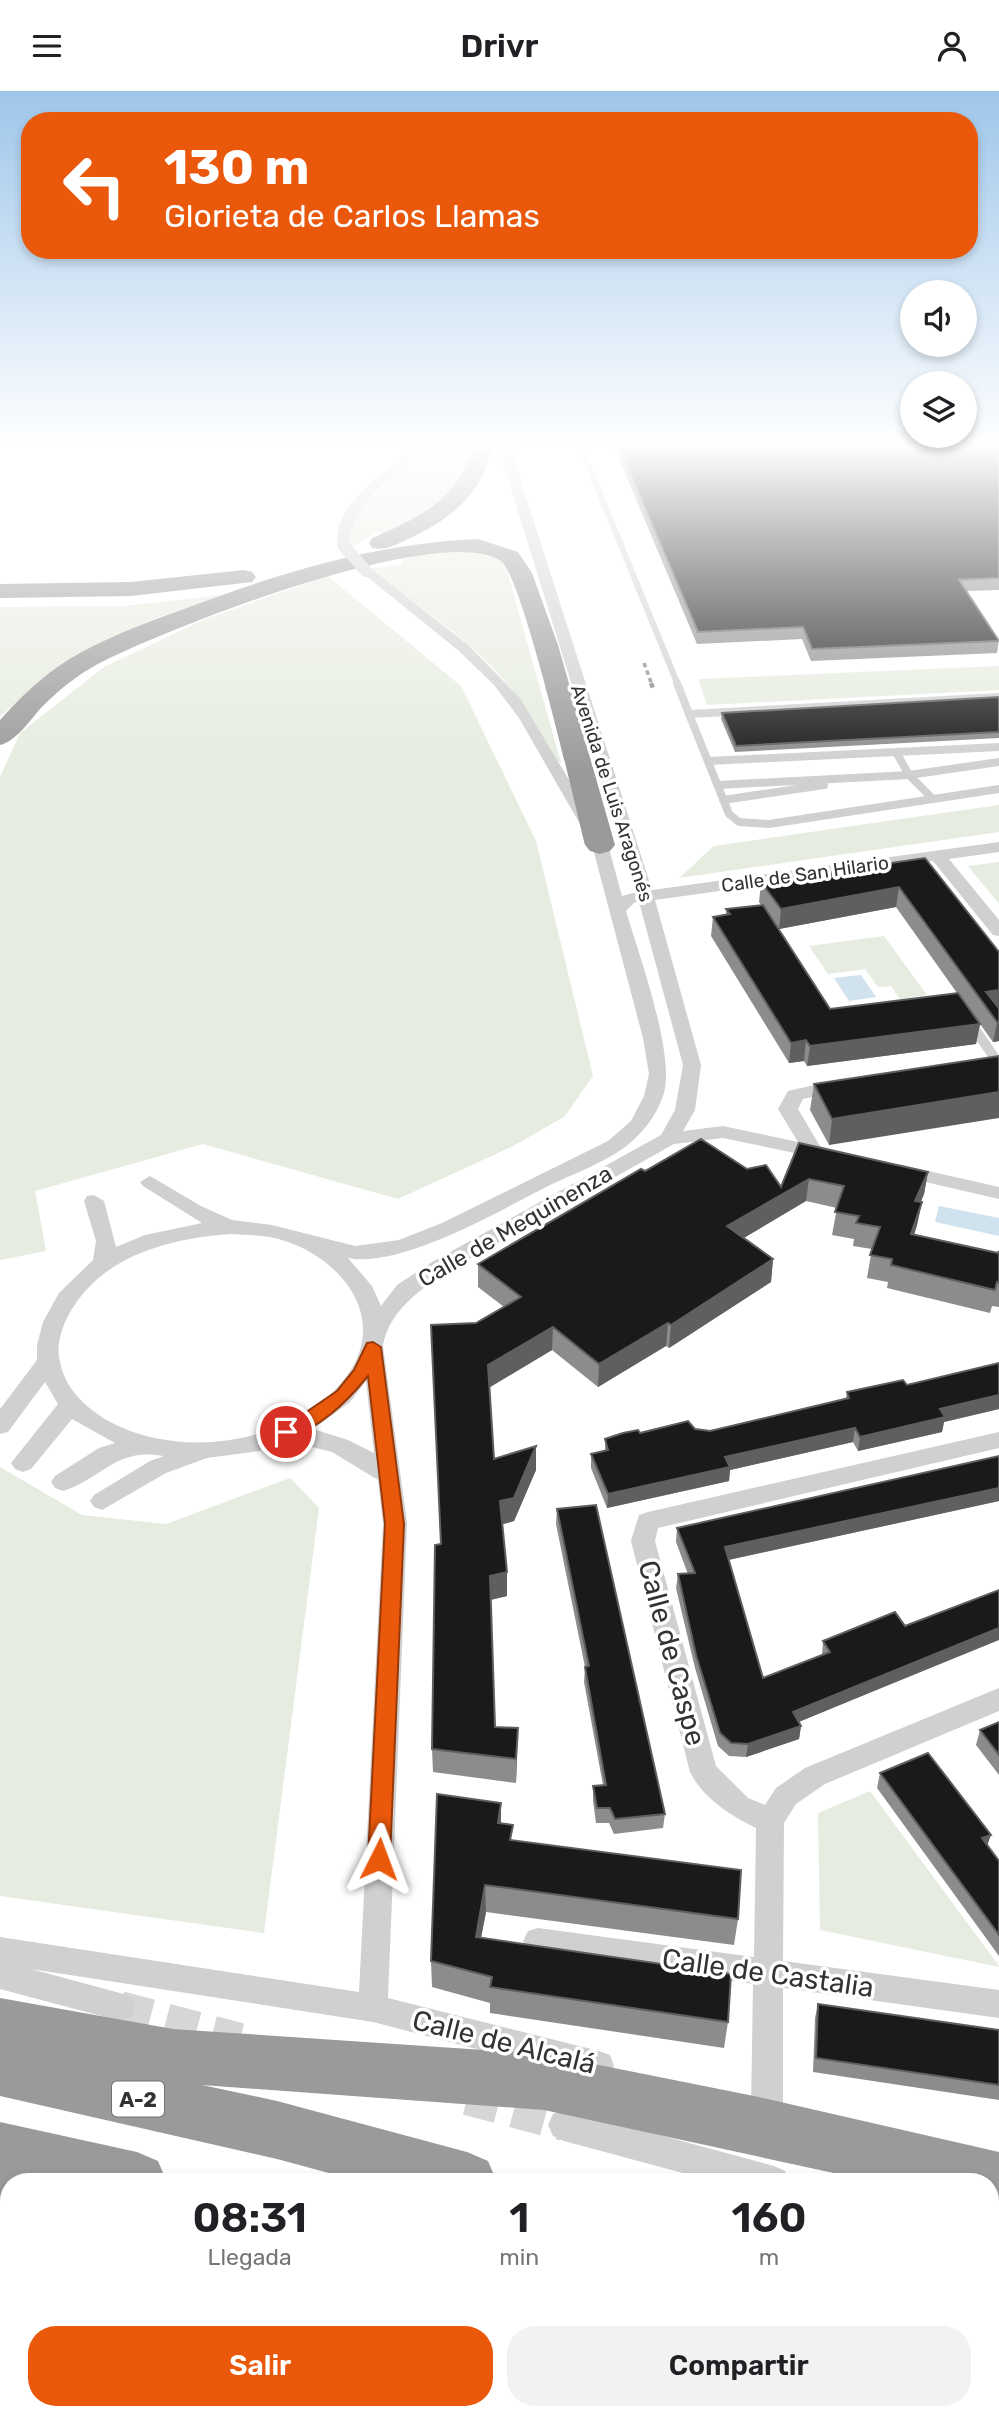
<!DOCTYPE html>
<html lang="es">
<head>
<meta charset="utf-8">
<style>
	:root { --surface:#fff; --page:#f2f2f2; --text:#202124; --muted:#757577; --accent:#ea580c }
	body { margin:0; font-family:Rubik,sans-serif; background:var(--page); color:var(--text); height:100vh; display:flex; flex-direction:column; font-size:26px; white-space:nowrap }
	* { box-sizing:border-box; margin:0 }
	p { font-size:23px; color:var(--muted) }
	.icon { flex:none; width:38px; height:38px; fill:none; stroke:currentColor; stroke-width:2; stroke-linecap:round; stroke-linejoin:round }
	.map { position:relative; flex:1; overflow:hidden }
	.sheet { position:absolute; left:0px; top:2082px; width:999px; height:247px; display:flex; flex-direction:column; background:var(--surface); border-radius:28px 28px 0 0; box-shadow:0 4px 10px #0003 }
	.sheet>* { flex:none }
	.banner { position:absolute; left:21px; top:21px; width:957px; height:147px; border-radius:28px; box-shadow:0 4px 10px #0003; background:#ea580c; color:#fff; overflow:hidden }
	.buttons { position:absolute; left:900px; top:189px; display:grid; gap:14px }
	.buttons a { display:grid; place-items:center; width:77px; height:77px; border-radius:50%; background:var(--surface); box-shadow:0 4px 10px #0003; font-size:35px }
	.pin { position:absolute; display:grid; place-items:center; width:60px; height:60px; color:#fff; margin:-30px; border:4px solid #fff; border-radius:50%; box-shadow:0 2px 7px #0007 }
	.me { position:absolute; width:77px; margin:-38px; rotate:3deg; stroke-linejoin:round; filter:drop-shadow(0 0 5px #0008) }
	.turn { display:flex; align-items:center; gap:24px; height:147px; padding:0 28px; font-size:32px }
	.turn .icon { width:91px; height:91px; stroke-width:2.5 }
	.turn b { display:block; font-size:49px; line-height:60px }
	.eta { display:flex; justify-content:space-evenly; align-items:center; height:119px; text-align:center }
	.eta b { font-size:42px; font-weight:600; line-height:49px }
	.cta { display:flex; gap:14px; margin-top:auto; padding:14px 28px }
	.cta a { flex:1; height:80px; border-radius:28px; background:var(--accent); color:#fff; font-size:28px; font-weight:600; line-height:80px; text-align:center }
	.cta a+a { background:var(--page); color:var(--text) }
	header { display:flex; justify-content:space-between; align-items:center; height:91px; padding:0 28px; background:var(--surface); font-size:32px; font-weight:600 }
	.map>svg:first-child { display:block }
	.green { fill:#e6ecdf }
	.water { fill:#cfe2ee }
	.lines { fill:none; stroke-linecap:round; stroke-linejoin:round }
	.street-tunnel { stroke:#d6d6d6; stroke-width:32; stroke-dasharray:32 16; stroke-linecap:butt }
	.lane-far2 { stroke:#d0d0d0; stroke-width:6 }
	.lane-far1 { stroke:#d0d0d0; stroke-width:8 }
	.lane { stroke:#d0d0d0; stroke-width:10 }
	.street { fill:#d0d0d0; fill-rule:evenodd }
	.highway { fill:#9a9a9a; fill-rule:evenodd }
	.rail-far1 { stroke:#888; stroke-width:3.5; stroke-dasharray:4.5 3.5; stroke-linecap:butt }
	.rail { stroke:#888; stroke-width:4.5; stroke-dasharray:5 4.5; stroke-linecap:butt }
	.street-bridge { stroke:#d0d0d0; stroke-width:12 }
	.wall { fill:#8c8c8c; fill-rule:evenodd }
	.shaded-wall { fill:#5f5f5f }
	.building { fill:#1a1a1a; stroke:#5f5f5f; stroke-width:2 }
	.route { fill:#ea580c; stroke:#983908; stroke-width:2 }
	.labels { text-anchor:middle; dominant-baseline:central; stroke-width:7; stroke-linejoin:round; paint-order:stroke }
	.far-street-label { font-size:19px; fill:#333; stroke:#fff }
	.shield { fill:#fff; stroke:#707070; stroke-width:2 }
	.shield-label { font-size:21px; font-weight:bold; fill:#333 }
	.street-label { font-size:23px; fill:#333; stroke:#fff }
	.near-street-label { font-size:28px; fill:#333; stroke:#fff }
</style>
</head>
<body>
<header><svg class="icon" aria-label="menu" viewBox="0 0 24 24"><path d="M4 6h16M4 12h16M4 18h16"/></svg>Drivr<svg class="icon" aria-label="person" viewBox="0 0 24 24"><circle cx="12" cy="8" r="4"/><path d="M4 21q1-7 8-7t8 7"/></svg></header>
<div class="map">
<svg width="999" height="2328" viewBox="0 0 999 2328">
	<rect width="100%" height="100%" fill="#fff"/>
	<path class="green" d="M428,356H473L456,401L391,443L376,441L353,455L349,453L354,422Z
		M463,458L504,469L561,672C550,666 530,623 520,609C482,556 421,518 370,478L403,473L402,469L419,463Z
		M328,485L461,595L536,750L593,985L564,1026L513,1055L398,1108L203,1053L35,1100L46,1160L0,1169V686L20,642L104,576L205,528Z
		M248,501C216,510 181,517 149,530C94,553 44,585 0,626V516L124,515Z
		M999,575V599L707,614L698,588Z
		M999,714V741L679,787L714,755Z
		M999,771V813L968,775Z
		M884,845L927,904L900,908L891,895L878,896L865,878L828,883L809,855Z
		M0,1376L82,1424L166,1433L290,1387L319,1417L264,1842L0,1805Z
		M870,1700L999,1875V1876L820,1839L818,1722Z"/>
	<path class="water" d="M861,884L876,906L849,910L834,887Z
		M939,1115L999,1127V1145L935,1131Z"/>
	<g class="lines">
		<path class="street-tunnel" d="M120,1916L240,1948
			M467,2008L564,2034"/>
		<path class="lane-far2" d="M581,356L678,594"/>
		<path class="lane-far1" d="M677,592L689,623L999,606
			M689,623L729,723L739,731L769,733L999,698
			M896,661L909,684L933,708
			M708,670L999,656
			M718,694L909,684L999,671
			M723,709L824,694"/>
		<path class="lane" d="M970,931L998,972"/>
		<path class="street" d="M414,356H426C398,389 351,405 349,454L339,457C326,418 390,378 414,356Z
			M498,356H510L652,799L999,751V761L949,768L999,829V845L993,844L933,770L655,809L701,974L695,1019L683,1040L723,1035L798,1051L778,1018L788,1000L841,988L850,994L848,998L803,1008L798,1018L820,1055L830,1058L833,1062L823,1068L723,1047L674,1053L446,1181C420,1199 388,1221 383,1255L407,1432L388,1907L599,1960L610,1964L614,1975L610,1986L599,1990L373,1931L31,1878L120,1902L131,1906L135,1916L131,1926L120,1930L0,1898V1846L359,1901L383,1432L378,1389L332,1361L288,1350L259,1360L207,1367L166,1382L102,1419L94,1416L90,1410L94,1404L150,1370L164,1365C116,1356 103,1387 63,1400L55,1397L51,1391L55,1385L99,1357L115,1352L72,1328L31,1378L23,1381L15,1378L11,1372L58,1313L45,1291L8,1341L0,1343V1318L37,1269V1254L43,1231L59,1202L93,1169L96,1150L84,1110L87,1105L94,1104L104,1110L116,1156L145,1144L202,1132L143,1095L140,1091L150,1085L201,1115L232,1129L272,1134L355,1155L399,1149L442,1132L608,1050L631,1030L644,1005L649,983L643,947L592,754L519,627L494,594L459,560L360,480L370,477L468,554L520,607L608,754L622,805L636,801ZM635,811H639L683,974L675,1019L661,1044L432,1171L397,1194L381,1215L372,1195L348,1167C400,1178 503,1118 550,1094C574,1083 600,1073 621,1059C640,1046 656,1026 663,1005C677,967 638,861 626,820ZM230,1143C247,1144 266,1144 282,1149C336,1165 386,1220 352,1277C309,1347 196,1369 123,1337C95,1325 66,1303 60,1271C56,1255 61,1239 68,1225C100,1165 167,1148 230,1143ZM366,1290L374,1362L348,1349L313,1338L350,1311Z
			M902,1074L999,1096V1108L895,1084L892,1080Z
			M999,1341V1357L658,1437L655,1450L716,1675L748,1707L765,1714L776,1697L805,1677L999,1597V1620L825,1693L796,1713L784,1732L783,1870L999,1899V1927L783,1897V2019L778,2030L767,2034L756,2030L751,2019L753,1893L538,1863L528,1860L523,1850L528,1840L538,1837L754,1866L756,1737C731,1725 703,1707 690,1681L631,1450L639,1424L648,1421Z
			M564,2018L774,2075L785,2080L790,2091H716L564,2050L553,2045L548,2034L553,2023Z
			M990,2134L999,2136V2170L990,2167Z
			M0,2196L9,2199V2233L0,2230Z
			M303,2320H356L360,2328H306Z"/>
		<path class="highway" d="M472,356H492C483,403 450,429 408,448C396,454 385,460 372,457L369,452L372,447C417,428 460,408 472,356Z
			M478,448L518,461L532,482L558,554L615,754L610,760L600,763L590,760L585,754C575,714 523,486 501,470C440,429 160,540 96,574C78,584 61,597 46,612C32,625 18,650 0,654V629C20,607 42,585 68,569C104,547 145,532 184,518C279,482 377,452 478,448Z
			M244,479L252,481L256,486L252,491L131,505L0,507V493L131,491Z
			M0,1907L173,1938L544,1963L754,2005L999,2061V2121L990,2119V2091H875L544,2019L202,1994L277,2010L467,2061L488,2070L497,2091H362L277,2068L0,2005Z
			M0,2031L137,2061L158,2070L167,2091H9V2148L0,2146Z
			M990,2209L999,2211V2273L990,2271Z
			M990,2312L997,2328H911L908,2320H990Z
			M430,2320H501L504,2328H433Z"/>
		<path class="rail-far1" d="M644,572L652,594"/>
		<path class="rail" d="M651,592L653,597"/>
		<path class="street-bridge" d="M343,454L366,480"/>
	</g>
	<path class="wall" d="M614,356H999V499L966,500L999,549L997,562L811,570L802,548L697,553Z
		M999,606V647L735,661L721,628L722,622Z
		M925,767L999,861V950L993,951L980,933L976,953L807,975L804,970L789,972L711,845L713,826L726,824V818L761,814L759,811L761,791ZM896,816L957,902L830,918L774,831L779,838Z
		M999,965L829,1054L810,1019L814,993Z
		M799,1052L928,1081L924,1103L921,1111H922L917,1134L914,1144L998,1162L999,1160V1216L992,1215L990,1222L887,1197L888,1191L867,1187L872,1158L853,1155L854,1148L832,1144L837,1117L806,1110L744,1147L773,1168L771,1191L669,1257L666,1255L598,1296L552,1259L489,1297L494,1368L536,1355V1379L514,1430L502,1433L507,1505L490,1509L495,1636L518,1637L516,1692L433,1681L432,1658L440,1453L476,1232L504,1216L478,1196V1173L645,1080L747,1078L781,1096Z
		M999,1272V1318L944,1331L942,1341L858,1360L853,1351L730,1379L729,1390L607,1417L591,1377V1363L605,1360V1348L640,1342L695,1338L710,1340L846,1308L847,1301L907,1294Z
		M999,1410L729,1469L763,1587L822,1564L823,1550L905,1535L966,1561L799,1631L801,1635L799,1648L746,1666L729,1665L718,1655L695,1577L676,1497L678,1483H688L676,1451L677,1437Z
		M557,1418L665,1723L663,1737L614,1743L609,1732H596L593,1710V1695L603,1694L584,1591L585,1576L556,1433Z
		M999,1631V1684L976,1654L980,1639Z
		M880,1682L988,1755L999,1770V1865L877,1697Z
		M501,1732L512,1749L738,1828L734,1854L486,1821L481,1847L728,1931L724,1957L490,1922V1912L432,1896L431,1870Z
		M818,1913L999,1939V2009L813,1981L815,1927Z"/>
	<path class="shaded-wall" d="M899,796L896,816L779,838L781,818Z
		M999,899V919L986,901Z
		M997,931H999V950L993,951Z
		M980,933L976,953L807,975L810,955Z
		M806,949L804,970L789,972L791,952Z
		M999,1001V1027L829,1054L832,1028Z
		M928,1081L924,1103L911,1133L915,1110Z
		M809,1088L806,1110L725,1158L727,1135Z
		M922,1111L917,1134L907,1166L911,1143Z
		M773,1168L771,1191L669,1257L671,1234Z
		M668,1232L666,1255L598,1296L599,1273Z
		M553,1236L552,1259L488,1297V1274Z
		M999,1304V1318L944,1331L942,1341L858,1360L860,1346L940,1318Z
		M855,1337L853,1351L730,1379L729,1390L607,1417L608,1403L725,1366Z
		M536,1355V1379L514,1430L500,1434V1410Z
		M999,1397V1410L723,1470L725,1456Z
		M507,1481V1505L490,1509V1485Z
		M999,1537V1549L791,1634L793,1621Z
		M801,1635L799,1648L746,1666L748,1653Z
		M518,1637L517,1660L516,1692V1668Z
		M501,1712V1739L498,1732Z
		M991,1744L986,1758L982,1747Z
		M485,1794L486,1821L476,1872V1846Z"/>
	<path class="building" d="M619,356H999V487L959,489L999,550L812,558L803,536L698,541Z
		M999,606V641L736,655L722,622Z
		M925,767L999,861V899L986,901L999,917V931H997L899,796L781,818L761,791Z
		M763,814L830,918L958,902L980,933L810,955L806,949L791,952L713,826L730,823L726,818Z
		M999,965V1001L832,1028L814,993Z
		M701,1048L747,1078L766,1074L781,1096L799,1052L928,1081L915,1110L922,1111L911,1143L998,1162L999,1160V1192L997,1191L995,1199L891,1174L892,1168L870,1164L880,1136L856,1132L859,1125L835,1121L844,1095L809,1088L727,1135L773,1168L671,1234L668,1232L599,1273L553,1236L488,1274L494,1368L536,1355L514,1407L500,1410L507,1481L490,1485L495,1636L518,1637L516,1668L432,1658L435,1454L441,1453L431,1234L476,1232L521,1206L478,1173L641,1078L645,1080Z
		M999,1272V1304L940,1318L945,1326L860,1346L855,1337L725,1366L730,1376L608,1403L591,1363L608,1359L605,1348L623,1342L638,1339L640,1342L688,1330L695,1338L710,1340L849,1307L847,1301L903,1289L907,1294Z
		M999,1365V1397L725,1456L763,1587L830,1561L823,1550L895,1521L905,1535L999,1499V1537L793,1621L801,1635L748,1653L731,1652L720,1642L696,1564L678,1483L695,1482L677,1437Z
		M596,1414L665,1723L615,1728L610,1717H597L593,1695L606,1694L585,1576L589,1575L557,1418Z
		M999,1631V1664L980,1639Z
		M928,1662L991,1744L982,1747L999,1770V1844L880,1682Z
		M437,1703L501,1712L498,1732L513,1734L510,1749L741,1779L738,1828L485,1794L476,1846L731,1883L728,1931L490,1896L492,1886L431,1870Z
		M818,1913L999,1939V1994L816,1967Z"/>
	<linearGradient id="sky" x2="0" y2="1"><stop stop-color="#9ec6ea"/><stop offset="0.52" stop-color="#fff"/><stop offset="1" stop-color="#fff" stop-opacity="0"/></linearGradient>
	<rect width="999" height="682" fill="url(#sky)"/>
	<path class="route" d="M373,1251L381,1256L404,1433L390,1768L387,1774L379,1777L372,1774L368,1768L385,1433L368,1285C346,1312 320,1337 286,1348L277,1341L337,1300L354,1279L367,1252Z"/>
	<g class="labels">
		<g class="far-street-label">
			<text transform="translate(612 702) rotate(72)">Avenida de Luis Aragonés</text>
			<text transform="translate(805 783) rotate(-8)">Calle de San Hilario</text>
		</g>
		<rect class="shield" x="112" y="1990.5" width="52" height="35" rx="5"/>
		<g class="shield-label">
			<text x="138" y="2008">A-2</text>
		</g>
		<g class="street-label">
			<text transform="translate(515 1135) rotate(-30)">Calle de Mequinenza</text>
		</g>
		<g class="near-street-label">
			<text transform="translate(672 1562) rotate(75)">Calle de Caspe</text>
			<text transform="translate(768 1882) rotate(8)">Calle de Castalia</text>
			<text transform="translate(504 1951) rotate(14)">Calle de Alcalá</text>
		</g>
	</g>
</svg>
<div class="buttons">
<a><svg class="icon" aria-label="sound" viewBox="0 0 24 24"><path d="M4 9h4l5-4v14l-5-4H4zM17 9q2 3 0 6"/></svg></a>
<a><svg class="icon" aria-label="layers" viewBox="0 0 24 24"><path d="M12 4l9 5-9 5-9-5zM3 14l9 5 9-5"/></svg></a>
</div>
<div class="pin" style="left:286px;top:1341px;background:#d93025"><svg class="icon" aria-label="arrive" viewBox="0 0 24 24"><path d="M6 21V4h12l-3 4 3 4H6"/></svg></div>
<svg class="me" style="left:379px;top:1768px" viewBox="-20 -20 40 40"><path d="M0-17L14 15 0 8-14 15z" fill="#ea580c" stroke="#fff" stroke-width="4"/></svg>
<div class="banner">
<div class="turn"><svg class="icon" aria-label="left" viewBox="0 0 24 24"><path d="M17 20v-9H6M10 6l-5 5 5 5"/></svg><div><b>130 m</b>Glorieta de Carlos Llamas</div></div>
</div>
<section class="sheet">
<div class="eta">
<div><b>08:31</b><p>Llegada</p></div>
<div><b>1</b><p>min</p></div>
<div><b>160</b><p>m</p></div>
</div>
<div class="cta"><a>Salir</a><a>Compartir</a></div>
</section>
</div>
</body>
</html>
